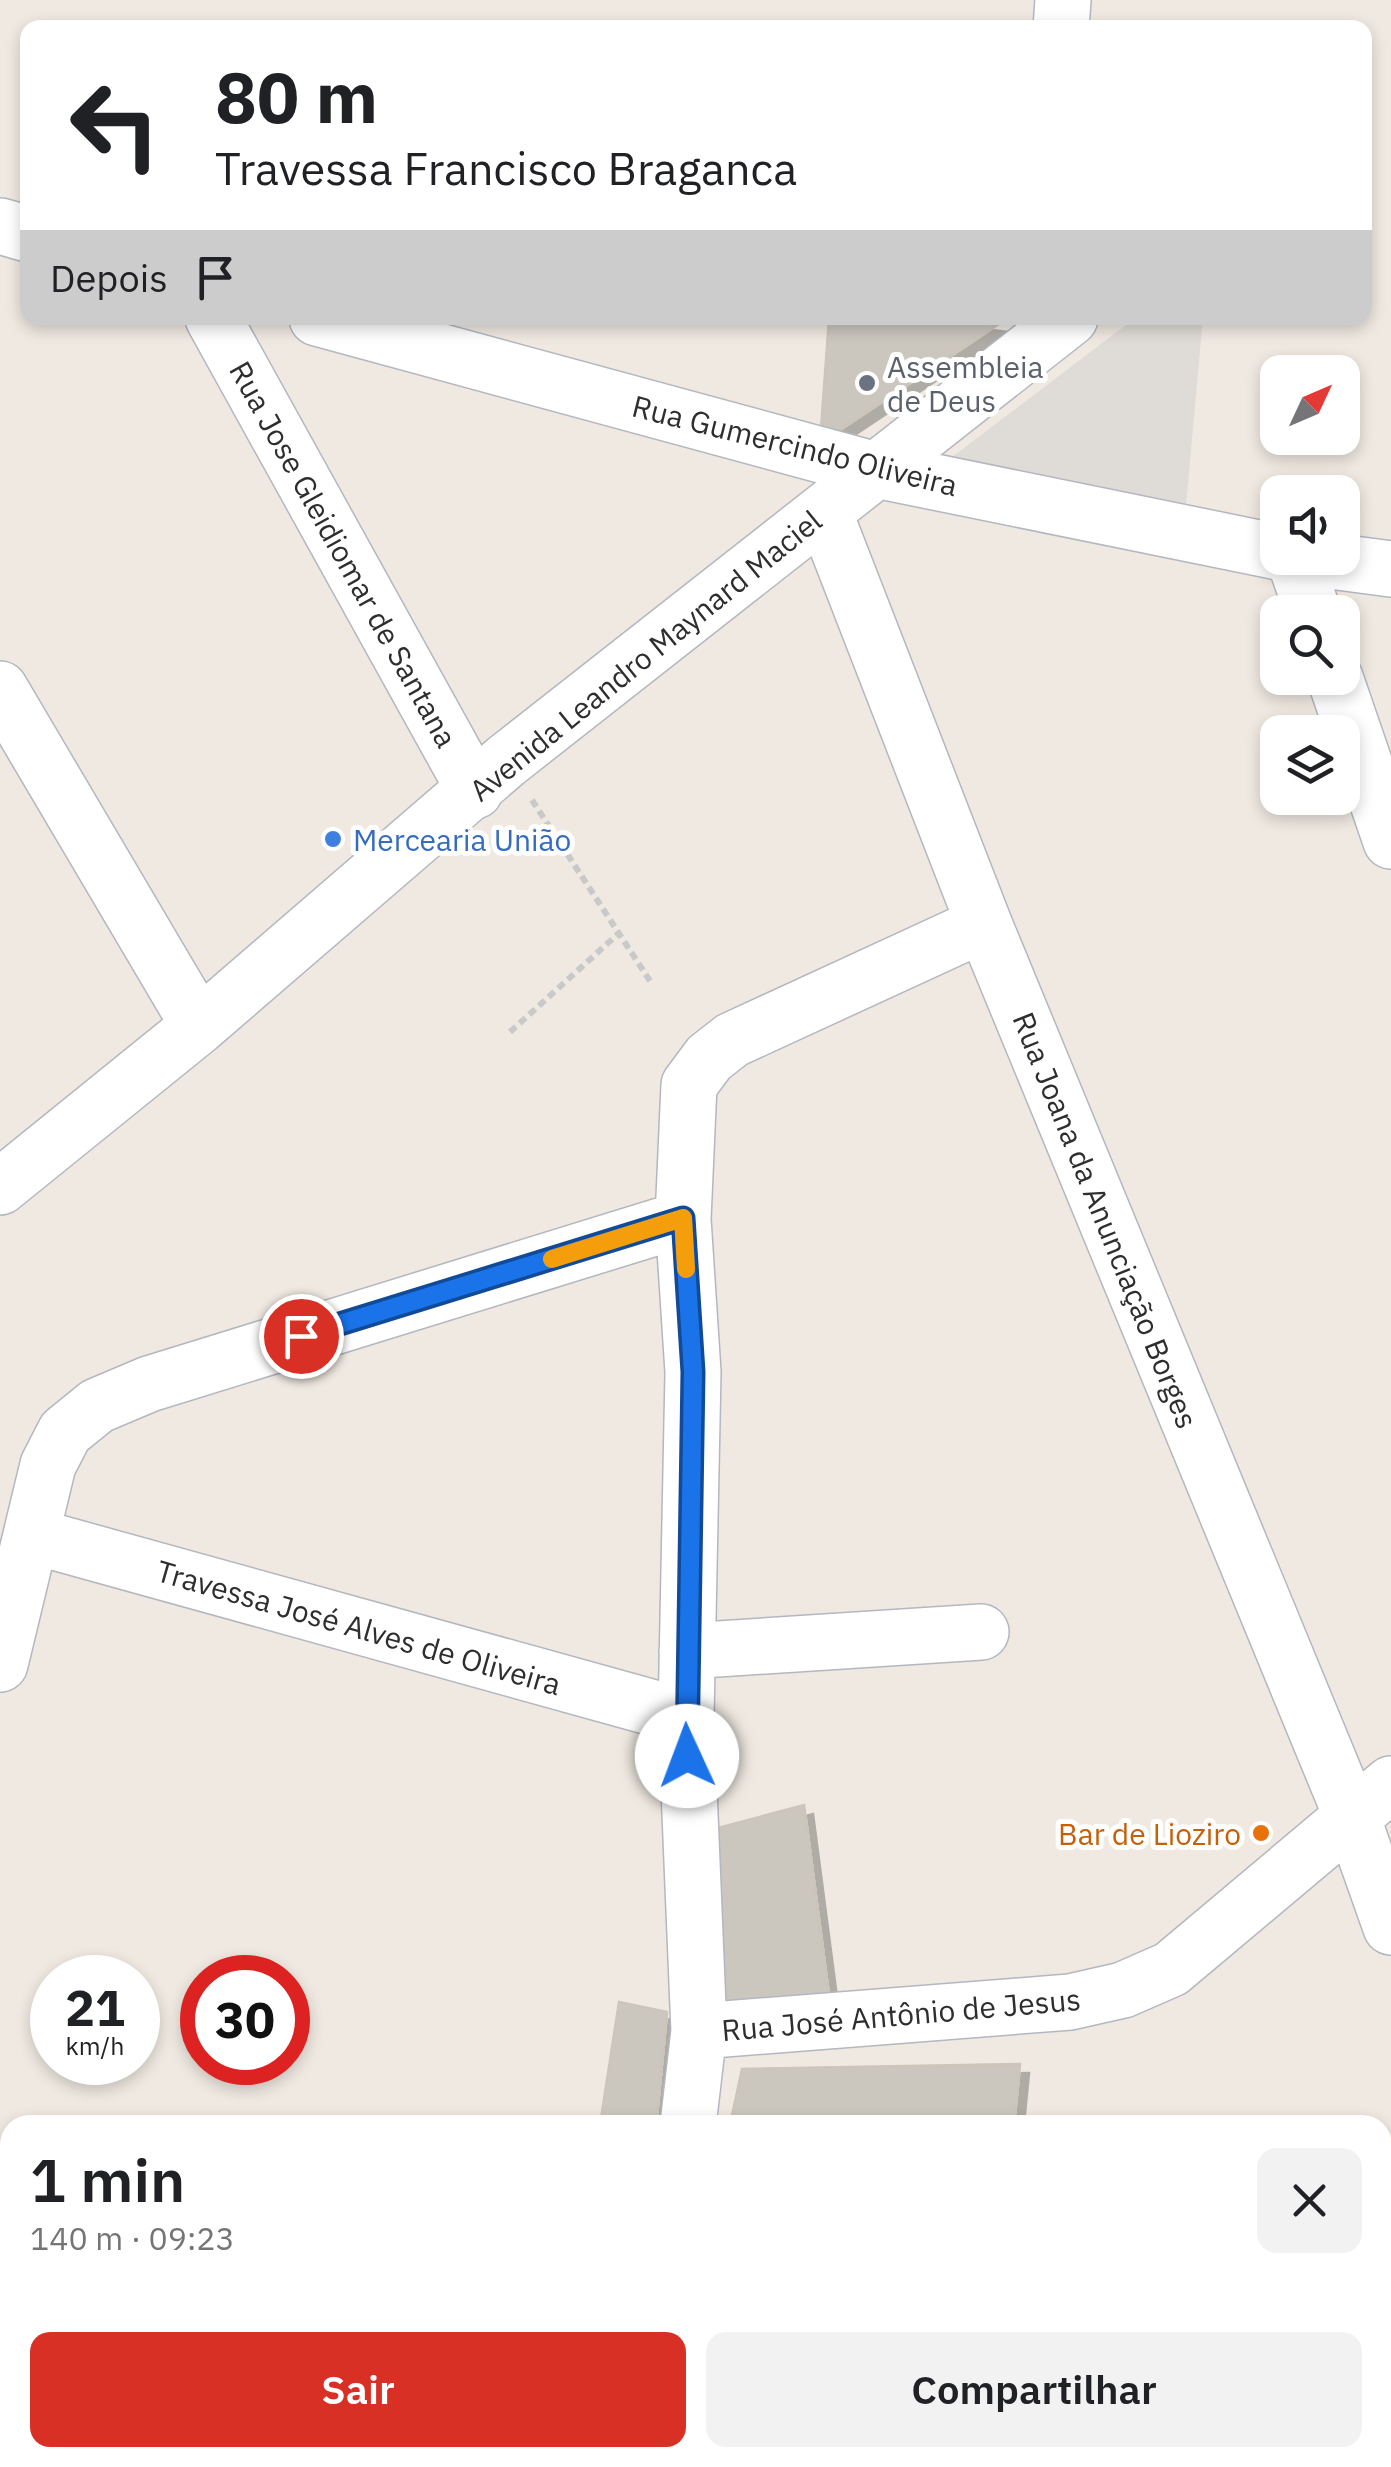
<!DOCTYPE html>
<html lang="pt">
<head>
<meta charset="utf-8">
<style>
	:root { --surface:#fff; --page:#f2f2f2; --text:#202124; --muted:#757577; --accent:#d93025 }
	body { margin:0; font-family:"IBM Plex Sans",sans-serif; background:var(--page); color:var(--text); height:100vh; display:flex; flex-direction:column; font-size:38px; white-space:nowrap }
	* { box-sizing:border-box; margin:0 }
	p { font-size:32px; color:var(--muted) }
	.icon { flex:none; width:55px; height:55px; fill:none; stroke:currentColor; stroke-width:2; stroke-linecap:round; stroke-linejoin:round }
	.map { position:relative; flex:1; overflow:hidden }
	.panel { position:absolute; left:0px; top:2115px; width:1392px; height:352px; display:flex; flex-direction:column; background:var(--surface); border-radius:30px 30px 0 0; box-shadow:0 5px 15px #0003 }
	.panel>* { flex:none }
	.guide { position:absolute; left:20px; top:20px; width:1352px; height:305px; border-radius:20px; box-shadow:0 5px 15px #0003; background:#fff; color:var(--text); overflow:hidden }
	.needle { width:65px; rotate:46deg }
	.tools { position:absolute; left:1260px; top:355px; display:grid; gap:20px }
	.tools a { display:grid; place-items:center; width:100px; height:100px; border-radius:20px; background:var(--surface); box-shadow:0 5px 15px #0003; font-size:50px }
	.speed { position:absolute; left:30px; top:1955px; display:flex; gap:20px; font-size:50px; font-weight:700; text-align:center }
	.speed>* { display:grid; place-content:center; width:130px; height:130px; border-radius:50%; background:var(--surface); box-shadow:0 5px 15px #0003; line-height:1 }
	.speed small { font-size:25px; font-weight:400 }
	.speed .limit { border:15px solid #d22; background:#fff; color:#111 }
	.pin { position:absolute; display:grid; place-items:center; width:85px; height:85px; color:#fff; margin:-42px; border:5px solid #fff; border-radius:50%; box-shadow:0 2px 10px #0007 }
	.me { position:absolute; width:110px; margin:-55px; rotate:358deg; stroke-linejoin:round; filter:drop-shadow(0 0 8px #0008) }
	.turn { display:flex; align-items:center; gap:35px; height:210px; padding:0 30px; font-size:45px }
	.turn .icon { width:130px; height:130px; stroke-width:2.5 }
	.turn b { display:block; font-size:70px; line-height:85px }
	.then { display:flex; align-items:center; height:95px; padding:0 30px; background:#0003; gap:20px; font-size:38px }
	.round { display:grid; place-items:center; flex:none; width:105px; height:105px; border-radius:20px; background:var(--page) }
	.head { display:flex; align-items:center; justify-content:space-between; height:170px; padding:0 30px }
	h1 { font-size:60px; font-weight:600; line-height:75px }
	.cta { display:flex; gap:20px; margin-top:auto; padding:20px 30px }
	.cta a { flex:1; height:115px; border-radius:20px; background:var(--accent); color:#fff; font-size:40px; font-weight:600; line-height:115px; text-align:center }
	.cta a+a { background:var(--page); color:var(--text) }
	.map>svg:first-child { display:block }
	.plaza { fill:#dfdcd8 }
	.building { fill:#cbc7bf; stroke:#cbc5ba; stroke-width:2.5; filter:url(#shadow) }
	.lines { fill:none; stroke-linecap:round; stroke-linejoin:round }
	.minor-casing { stroke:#b4b7c1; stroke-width:58 }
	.major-casing { stroke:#c9c9c9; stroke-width:58 }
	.path { stroke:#c9c9c9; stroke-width:6; stroke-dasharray:8 5; stroke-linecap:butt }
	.minor { stroke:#fff; stroke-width:55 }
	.major { stroke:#f2d163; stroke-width:55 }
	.route-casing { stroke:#114b97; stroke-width:25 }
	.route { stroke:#1a73e8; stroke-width:18 }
	.slow { stroke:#f59e0b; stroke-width:18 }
	.worship-dot { fill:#6b7280; stroke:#fff; stroke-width:4 }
	.shop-dot { fill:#3f7fe0; stroke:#fff; stroke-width:4 }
	.food-dot { fill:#e8710a; stroke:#fff; stroke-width:4 }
	.labels { text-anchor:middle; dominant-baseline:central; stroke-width:10; stroke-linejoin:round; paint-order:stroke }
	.worship-label { font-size:30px; fill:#5b616d; stroke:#fff; text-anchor:start }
	.street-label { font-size:30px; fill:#2e2e2e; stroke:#fff }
	.shop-label { font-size:30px; fill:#366cbe; stroke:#fff; text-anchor:start }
	.food-label { font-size:30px; fill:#c56008; stroke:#fff; text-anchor:end }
</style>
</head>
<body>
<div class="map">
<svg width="1391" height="2467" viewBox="0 0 1391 2467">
	<defs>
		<filter id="shadow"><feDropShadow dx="9" dy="9" stdDeviation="0" flood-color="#0004"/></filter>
	</defs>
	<rect width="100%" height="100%" fill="#efe9e1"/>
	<path class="plaza" d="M1135,318H1203L1185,517L952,457Z"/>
	<path class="building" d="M829,318H958L1000,323L820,443Z
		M804,1805L831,2011L708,2020L703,1832Z
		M619,2002L667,2012L656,2125H600Z
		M1020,2064L1014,2125H730L742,2069Z
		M700,2458H811L810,2467H699Z
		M811,2458H879L878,2467H810Z"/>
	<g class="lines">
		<g class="minor-casing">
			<path id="minor" d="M1061,28L1063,0
				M0,226L28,234
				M213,318L475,791
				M317,318L876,470L1278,552
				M824,512L984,924L1352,1817L1391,1927
				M1294,558L1313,612
				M1308,558L1391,569
				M1335,678L1391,841
				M0,689L199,1026
				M0,1187L199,1026L506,761L1070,318
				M33,1536L686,1717
				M687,1651L981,1632
				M0,1664L48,1465L65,1432L97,1406L149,1384L683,1219
				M699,2031L1070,2002L1123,1990L1171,1969L1391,1784
				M688,2125L699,2031L686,1717L693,1372L683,1219L689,1085L709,1058L732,1040L984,924
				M264,2467L266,2458
				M1250,2467L1251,2458"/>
		</g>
		<g class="major-casing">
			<path id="major" d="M0,2185L10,2187
				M1382,2425L1391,2426"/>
		</g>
		<path class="path" d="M532,800L650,981
			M510,1032L619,933"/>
		<use href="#minor" class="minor"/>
		<use href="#major" class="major"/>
	</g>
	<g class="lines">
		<g class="route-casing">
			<path id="route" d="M301,1336L683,1218L693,1372L687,1756"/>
		</g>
		<use href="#route" class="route"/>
		<path class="slow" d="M552,1259L683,1218L686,1269"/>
	</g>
	<circle class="worship-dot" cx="867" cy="383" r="10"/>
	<circle class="shop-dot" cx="333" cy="839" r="10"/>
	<circle class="food-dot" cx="1261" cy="1833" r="10"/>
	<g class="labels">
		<g class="worship-label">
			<text x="887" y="366">Assembleia<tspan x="887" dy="34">de Deus</tspan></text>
		</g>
		<g class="street-label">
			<text transform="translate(795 445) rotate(14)">Rua Gumercindo Oliveira</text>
			<text transform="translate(344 554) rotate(61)">Rua Jose Gleidiomar de Santana</text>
			<text transform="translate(645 655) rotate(-39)">Avenida Leandro Maynard Maciel</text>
			<text transform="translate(1106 1220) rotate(68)">Rua Joana da Anunciação Borges</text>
			<text transform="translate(359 1627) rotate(16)">Travessa José Alves de Oliveira</text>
			<text transform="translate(901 2014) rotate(-5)">Rua José Antônio de Jesus</text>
		</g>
		<g class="shop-label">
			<text x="353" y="839">Mercearia União</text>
		</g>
		<g class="food-label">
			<text x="1241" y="1833">Bar de Lioziro</text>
		</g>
	</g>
</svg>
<div class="tools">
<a><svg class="needle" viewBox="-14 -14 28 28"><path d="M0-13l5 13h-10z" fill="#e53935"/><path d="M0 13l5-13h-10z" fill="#757577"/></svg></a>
<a><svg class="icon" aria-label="sound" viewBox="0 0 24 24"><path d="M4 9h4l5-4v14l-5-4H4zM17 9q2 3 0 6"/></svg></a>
<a><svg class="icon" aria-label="search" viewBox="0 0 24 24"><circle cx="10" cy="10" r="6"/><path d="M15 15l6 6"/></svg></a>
<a><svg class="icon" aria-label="layers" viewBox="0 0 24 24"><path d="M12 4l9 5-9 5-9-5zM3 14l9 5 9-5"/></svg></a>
</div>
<div class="speed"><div>21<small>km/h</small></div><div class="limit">30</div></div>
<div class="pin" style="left:301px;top:1336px;background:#d93025"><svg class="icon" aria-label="arrive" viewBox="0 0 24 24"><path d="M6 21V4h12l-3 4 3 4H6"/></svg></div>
<svg class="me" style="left:687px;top:1756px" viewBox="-20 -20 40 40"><circle r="19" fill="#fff"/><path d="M0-13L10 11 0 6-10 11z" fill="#1a73e8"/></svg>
<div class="guide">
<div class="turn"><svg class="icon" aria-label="left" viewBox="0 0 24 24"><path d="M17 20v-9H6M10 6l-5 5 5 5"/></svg><div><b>80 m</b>Travessa Francisco Braganca</div></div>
<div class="then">Depois<svg class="icon" aria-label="arrive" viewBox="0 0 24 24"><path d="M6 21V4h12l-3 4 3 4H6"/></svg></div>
</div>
<section class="panel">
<div class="head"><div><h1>1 min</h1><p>140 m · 09:23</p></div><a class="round"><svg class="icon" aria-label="close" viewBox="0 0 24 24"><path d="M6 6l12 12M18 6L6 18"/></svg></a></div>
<div class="cta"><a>Sair</a><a>Compartilhar</a></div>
</section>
</div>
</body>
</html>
